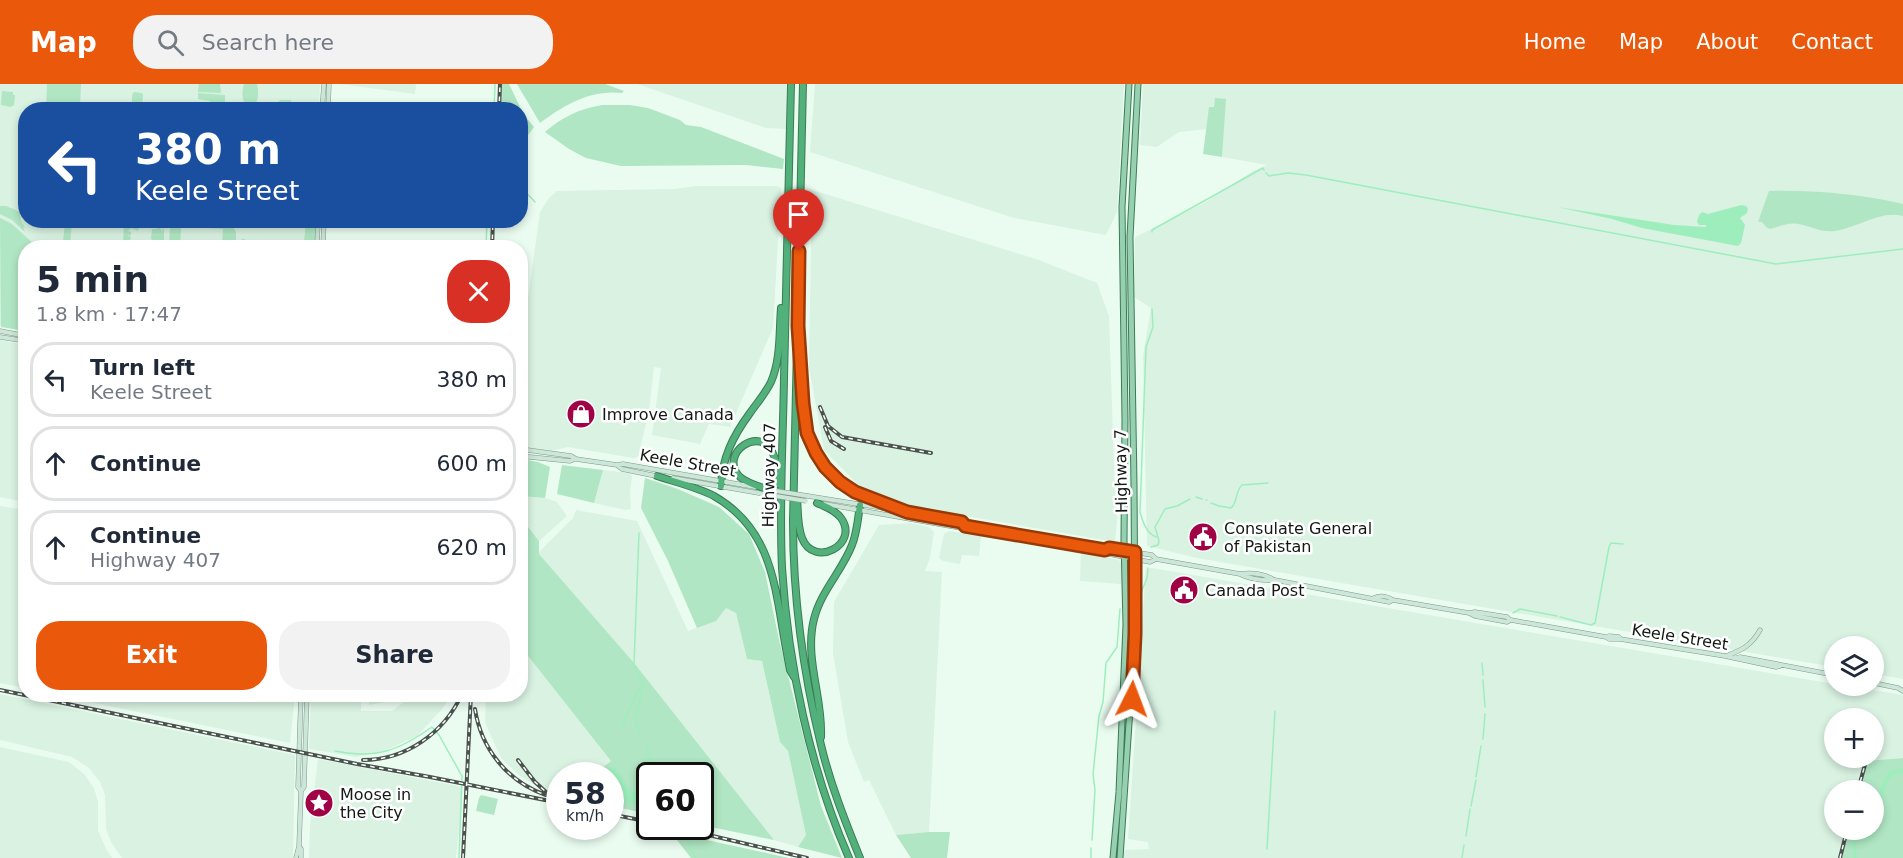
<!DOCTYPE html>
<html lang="en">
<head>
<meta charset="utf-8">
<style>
	:root { --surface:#fff; --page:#f2f2f3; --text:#1f2937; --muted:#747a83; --line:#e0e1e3; --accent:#ea580c }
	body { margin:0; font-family:"DejaVu Sans",sans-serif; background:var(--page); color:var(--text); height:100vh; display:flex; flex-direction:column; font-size:22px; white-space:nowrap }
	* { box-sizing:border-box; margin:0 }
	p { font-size:20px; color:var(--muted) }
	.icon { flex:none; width:33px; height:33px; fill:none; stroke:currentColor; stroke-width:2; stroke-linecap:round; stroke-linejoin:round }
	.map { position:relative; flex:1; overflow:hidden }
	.panel { position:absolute; left:18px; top:156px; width:510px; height:462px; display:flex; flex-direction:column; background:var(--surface); border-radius:24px; box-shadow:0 3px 9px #0003 }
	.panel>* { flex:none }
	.guide { position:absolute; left:18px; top:18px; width:510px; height:126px; border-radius:24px; box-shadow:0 3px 9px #0003; background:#1a4fa0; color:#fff; overflow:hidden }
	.buttons { position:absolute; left:1824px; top:552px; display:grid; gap:12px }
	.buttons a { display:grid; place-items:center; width:60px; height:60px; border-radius:50%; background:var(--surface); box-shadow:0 3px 9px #0003; font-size:30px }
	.speed { position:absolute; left:546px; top:678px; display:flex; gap:12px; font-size:30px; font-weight:700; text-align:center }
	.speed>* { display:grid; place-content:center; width:78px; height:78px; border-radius:50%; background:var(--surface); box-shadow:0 3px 9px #0003; line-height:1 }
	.speed small { font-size:15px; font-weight:400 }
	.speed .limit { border:3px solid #111; border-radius:9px; background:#fff; color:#111 }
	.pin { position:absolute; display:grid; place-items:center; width:51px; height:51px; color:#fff; margin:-62px -26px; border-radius:50% 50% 50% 0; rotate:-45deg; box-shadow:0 0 6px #0007 }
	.pin .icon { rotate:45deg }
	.me { position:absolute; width:66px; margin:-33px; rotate:3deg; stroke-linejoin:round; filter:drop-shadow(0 0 4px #0008) }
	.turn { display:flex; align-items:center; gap:21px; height:126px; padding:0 18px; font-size:27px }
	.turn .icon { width:78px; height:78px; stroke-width:2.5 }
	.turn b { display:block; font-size:42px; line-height:51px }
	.round { display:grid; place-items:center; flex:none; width:63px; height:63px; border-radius:24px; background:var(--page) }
	.summary { display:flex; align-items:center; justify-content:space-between; height:102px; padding:0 18px }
	h1 { font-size:36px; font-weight:600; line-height:45px }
	.button { display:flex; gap:12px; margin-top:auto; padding:12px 18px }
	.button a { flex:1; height:69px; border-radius:24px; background:var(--accent); color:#fff; font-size:24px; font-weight:600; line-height:69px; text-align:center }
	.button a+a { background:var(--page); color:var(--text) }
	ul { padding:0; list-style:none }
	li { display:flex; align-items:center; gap:18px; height:75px; margin:0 12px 9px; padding:0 6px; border:3px solid var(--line); border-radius:24px }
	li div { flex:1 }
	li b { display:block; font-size:22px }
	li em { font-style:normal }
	header { display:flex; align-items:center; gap:36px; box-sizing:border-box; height:84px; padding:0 30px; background:var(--accent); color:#fff }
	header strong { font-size:28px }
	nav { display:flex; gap:33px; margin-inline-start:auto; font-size:21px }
	.search { width:420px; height:54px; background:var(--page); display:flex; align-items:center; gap:15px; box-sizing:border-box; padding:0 21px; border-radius:24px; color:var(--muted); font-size:22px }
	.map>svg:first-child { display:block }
	.built { fill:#d9f2e2; fill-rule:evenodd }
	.green { fill:#b0e6c3 }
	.water { fill:#9eeebd }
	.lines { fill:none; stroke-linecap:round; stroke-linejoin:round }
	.stream { stroke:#9eeebd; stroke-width:1.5 }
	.river { stroke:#9eeebd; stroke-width:4.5 }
	.secondary-casing { stroke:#85958a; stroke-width:5 }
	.primary-casing { stroke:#3c7b57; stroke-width:7 }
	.motorway-casing { stroke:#3c7b57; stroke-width:8 }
	.secondary { stroke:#cbe7d7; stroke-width:4 }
	.primary { stroke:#97d0b0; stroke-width:5 }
	.motorway { stroke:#52b07b; stroke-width:6 }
	.rail-casing { stroke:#49524c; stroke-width:4 }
	.rail { stroke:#fff; stroke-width:1.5; stroke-dasharray:4.5; stroke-linecap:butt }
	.secondary-bridge-casing { stroke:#85958a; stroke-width:5; stroke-linecap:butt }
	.secondary-bridge { stroke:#cbe7d7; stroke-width:4 }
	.route-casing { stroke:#983908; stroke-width:15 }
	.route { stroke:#ea580c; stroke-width:10 }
	.labels { text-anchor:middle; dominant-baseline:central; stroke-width:5; stroke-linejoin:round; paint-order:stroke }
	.poi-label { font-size:16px; fill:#121814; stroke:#fff; text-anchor:start }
	.street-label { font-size:16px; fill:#121814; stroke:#fff }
</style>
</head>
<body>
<header>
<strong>Map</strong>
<div class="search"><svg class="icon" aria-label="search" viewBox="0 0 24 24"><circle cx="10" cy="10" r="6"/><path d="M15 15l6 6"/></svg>Search here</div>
<nav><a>Home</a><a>Map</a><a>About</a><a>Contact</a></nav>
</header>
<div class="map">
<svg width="1903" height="774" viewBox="0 0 1903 774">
	<rect width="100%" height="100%" fill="#eafcf0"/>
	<path class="built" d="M0,0H320L319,25L26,26V136L314,137L313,163L26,164L25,246L0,242Z
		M339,0H416L415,10Z
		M637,0H786V45L766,44Z
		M815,0H1124L1117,128L1106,151L1014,134L810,68Z
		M1143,0H1903V595L1874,590V562H1834V583L1266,486L1197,474L1147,462L1143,272L1151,224L1134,213L1135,153L1204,119L1253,87L1267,81L1222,73L1225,15L1214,24L1208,45L1179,48L1157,63L1140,61Z
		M696,102H777L781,104L773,244L730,343L709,340L700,360L652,351L661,284L654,283L649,327L638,373L633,374L568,363L551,367L521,363V264L540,128L549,114L557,107L674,105Z
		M809,105L1036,175L1097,199L1109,232L1115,412L1112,413H1115L1117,437L1115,458L903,421L866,409L824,366L809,283L811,164Z
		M358,156L388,157V163H358Z
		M0,256L25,261V418L0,413Z
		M603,386L629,389L632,392L630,409L631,425L626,426L594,419Z
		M521,412L545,414L557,418L567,432L539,457L521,432Z
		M0,422L25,426V604L0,599Z
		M576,426L637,437L688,547L715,537L726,524L736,529L747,575L762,577L780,658L788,667L806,751L798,763L774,756L635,580L538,469L573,434Z
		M910,439L929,443L934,448L930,474L925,487L942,488L929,748L896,751L869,696L864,698L848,658L833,569L834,518L879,441Z
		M949,447L981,451L979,472L962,471L960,480L943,477L939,474L944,450Z
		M1081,468L1119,476L1121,480V500L1080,497Z
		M1146,483L1834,600V602H1846L1903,611V674L1866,677L1858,706H1834V746H1849L1841,774H1123V768L1126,766L1149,765L1148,758L1128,755ZM1834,634H1874V674H1834Z
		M521,563L611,677L593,691L560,692L559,711L546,708L520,692L501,674L485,639L486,611L520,610Z
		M0,610L295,671L293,774H122L111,758L106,745L105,711L100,698L89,684L72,673L0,656Z
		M236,611L257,617L261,611H295L290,659L55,611Z
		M311,611H361V627H392L413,611H452L442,625L417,652L382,668L356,673L309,665Z
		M369,611V610L402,611L394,616L369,621Z
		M0,663L69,678L84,690L94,704L98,718V746L106,765L112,774H0Z
		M318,675L463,703L456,774H309L310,742Z"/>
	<path class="green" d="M47,0H81L80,25H46Z
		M199,0H220L221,9L198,8Z
		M244,0H257C259,8 259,17 253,22H247C241,16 242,8 244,0Z
		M501,0H509L524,31L534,43L521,61L520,26L500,25Z
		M517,0H605L624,7L622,9C591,5 564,21 540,39Z
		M2,7L13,8V11H15L14,21L11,23L1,21Z
		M134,8L142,9L143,11L142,25H132V11Z
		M198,9L225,11V25L209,24L210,17L198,15Z
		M1215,14L1226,15L1222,73L1203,70L1209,23H1214Z
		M280,16H291V18H296V25L280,24L277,20Z
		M602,21H630L648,24L680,36L686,41L701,43L784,75L783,85L746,81L621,82L586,74L569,65L545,48C562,33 579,25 602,21Z
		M1769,107C1813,106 1860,110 1903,120V132C1880,126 1857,144 1835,147C1821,149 1811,142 1798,140C1788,138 1779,143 1770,145L1766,143L1762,138H1758Z
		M0,122H6L20,128L21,137L26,145L23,142L25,148L12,136L0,130Z
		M0,134L12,140L37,163L26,164L25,247L1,243Z
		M65,137H72L70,161L63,158Z
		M124,137H131V144H139L138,147L131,144L128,147L131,148V151L128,152L131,153L130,156L128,157L131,160L154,162L156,157L151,155L152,145H157V142L162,143L160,145L163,147L162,144L164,145V163H131L128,160L129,163H123Z
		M306,137H316L315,163H241L242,155H245V158H304Z
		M175,139L186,140L185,144H181L180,163H169L170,142Z
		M211,141L233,143L236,148V163H216L222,162L223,145L210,144Z
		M521,375L538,378L550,383L545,414L521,412Z
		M562,381L603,386L594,419L557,410Z
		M645,394L678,405L719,423L749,450L765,488L779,556L821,722L842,774L798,763L806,751L788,667L780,658L762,577L747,575L736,529L726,524L716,537L697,544L668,477L641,424Z
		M520,432L539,457V470L635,580L774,756L701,741L700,692H650L649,730L611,722L610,692L593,691L611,677L521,563Z
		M1903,674V774H1841L1849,746H1874V706H1858L1866,677Z
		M481,711L498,715L494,731L476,727L479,714Z
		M929,748H950L947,774H911L896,751Z
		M673,751H684L789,774H691Z"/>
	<path class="water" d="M1741,121L1746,122L1748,125L1747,129L1740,134L1745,141L1741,159L1738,162L1642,144L1612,135L1557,123L1674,141L1706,143V141H1699L1697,138L1699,131L1702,128L1708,130Z
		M611,684L616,685L626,701L637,711L640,718L639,720L611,715L610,692L601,691Z
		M1874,722L1876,733L1874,752L1865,757H1856L1855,762L1857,774H1853L1854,768L1852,759L1855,755H1864L1873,751Z"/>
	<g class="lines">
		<path class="stream" d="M494,26L495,0
			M1266,89L1269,92L1288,89L1306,91L1776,180L1903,165
			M520,102L535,118
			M1152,148V146L1263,84L1264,86
			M486,164L487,136
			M1152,225L1153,243L1146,263L1140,428C1143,438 1146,449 1156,453
			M1196,413L1202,415
			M1206,416H1207
			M1211,419L1219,422L1231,424C1238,418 1235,407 1242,401L1268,399
			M639,449L634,580L643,599L636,636L640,650
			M1151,463L1158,461L1159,457L1155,443L1165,425L1177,422L1190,415
			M1141,509L1147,494L1148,485
			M1513,529L1520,525L1557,532
			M1560,533L1591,541L1595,539L1609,463L1611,459L1623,460
			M1482,579L1483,591
			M1483,596L1485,623
			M622,643L637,608L643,600
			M1483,655L1485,630
			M646,662L654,687L658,692
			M335,667C376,675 398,667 432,643L439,651L462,692L459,774
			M1476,693L1481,662
			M1471,722L1476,696
			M1466,752L1470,725
			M689,754L694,774
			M1092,756L1095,706L1093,690L1099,632L1103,618L1106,579L1117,563L1120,525
			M1091,764V774
			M1267,765L1275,627
			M1462,774L1464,761"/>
		<path class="river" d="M1874,714L1882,711L1885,698L1891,689L1903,687"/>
		<g class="secondary-casing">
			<path id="secondary" d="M322,26L324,0
				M328,26L329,0
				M317,164L318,136
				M323,164L324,136
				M0,247L26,252
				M0,253L26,257
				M520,365L571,372L576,375L617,381L623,380L755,403
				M520,372L570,377L575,375
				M618,382L622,385L656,392
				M673,394L770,411
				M808,412L895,426
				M825,420L961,444L965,442L1105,466L1109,464L1152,471L1156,475L1240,490C1249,495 1264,497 1275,496L1389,518L1393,516
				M906,428L962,438L965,442
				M1105,466L1109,470L1150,478L1156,475
				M1241,490C1251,488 1266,490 1274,496
				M1374,514C1380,511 1388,512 1393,516L1469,529L1475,528L1507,533L1510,536
				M1469,529L1475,532L1507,538L1511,536L1606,553L1609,555H1620L1725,572L1776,583L1780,582
				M1606,553L1609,552L1619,553L1620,555
				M1726,572C1742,566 1751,562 1760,546
				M1737,574L1740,573L1834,591
				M1874,599L1898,604L1903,607
				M301,707L304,703L307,610
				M299,762L301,765V774
				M296,774L299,762L301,707L298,703L301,610"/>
		</g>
		<g class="primary-casing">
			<path id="primary" d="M1113,774L1119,708L1126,541L1124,457L1125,336L1122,123L1129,0
				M1120,774L1135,550L1134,401L1130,153L1138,0"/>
		</g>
		<g class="motorway-casing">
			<path id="motorway" d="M791,0C789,98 786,196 784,294C783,357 779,421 782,484C788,581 810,685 849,774
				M803,0L793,437C793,512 803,588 821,661C830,699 845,737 860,774
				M800,279C804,331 804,379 855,408C871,417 890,422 907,428
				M657,392C675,398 697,403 714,412C775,447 775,508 787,570L790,586L794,593
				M721,402C722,374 733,352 750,329C757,319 765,310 771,298C781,275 779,249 781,224
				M770,406C761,403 748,400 740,393C717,370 762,338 774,372C778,381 777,391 778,400
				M797,412C798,425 797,441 802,454C814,485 860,460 841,434C835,426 826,423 817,419
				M821,653C823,614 804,574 814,535C821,507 842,487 852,461C857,449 858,434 860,421"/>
		</g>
		<use href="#secondary" class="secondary"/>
		<use href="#primary" class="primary"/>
		<use href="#motorway" class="motorway"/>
		<g class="rail-casing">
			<path id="rail" d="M499,26L500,0
				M492,164L493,136
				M820,323L828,342L842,353L931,369
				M825,343L831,357L844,365
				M0,606L357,680L430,693L560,719
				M475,625C481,665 508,698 546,711
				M363,676C406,676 444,649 462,610
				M518,676L535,698L546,708
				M1858,706L1866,677
				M610,730L650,738
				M670,742L807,774
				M463,774L471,610
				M1840,774L1847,746"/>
		</g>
		<use href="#rail" class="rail"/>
		<g class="secondary-bridge-casing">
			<path id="secondary-bridge" d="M770,406L808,412
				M770,411L806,417"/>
		</g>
		<use href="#secondary-bridge" class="secondary-bridge"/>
	</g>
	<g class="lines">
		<g class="route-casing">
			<path id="route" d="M799,167L798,242L803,319L807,349L816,369L825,383L840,398L855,408L907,428L962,438L965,442L1105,466L1109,464L1135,468V550L1132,615"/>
		</g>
		<use href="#route" class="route"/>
	</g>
	<defs>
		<g id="shop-disc" transform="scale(1.5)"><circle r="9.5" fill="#9f0245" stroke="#fff"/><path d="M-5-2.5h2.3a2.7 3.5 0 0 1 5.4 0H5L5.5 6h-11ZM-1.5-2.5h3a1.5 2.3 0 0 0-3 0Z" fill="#fff"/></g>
		<g id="civic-disc" transform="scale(1.5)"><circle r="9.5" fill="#9f0245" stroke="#fff"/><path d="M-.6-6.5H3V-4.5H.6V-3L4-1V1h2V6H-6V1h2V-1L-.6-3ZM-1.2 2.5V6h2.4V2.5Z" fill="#fff"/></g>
		<g id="sight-disc" transform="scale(1.5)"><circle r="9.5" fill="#9f0245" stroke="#fff"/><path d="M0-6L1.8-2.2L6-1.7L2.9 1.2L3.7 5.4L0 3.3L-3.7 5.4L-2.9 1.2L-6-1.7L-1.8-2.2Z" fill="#fff"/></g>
	</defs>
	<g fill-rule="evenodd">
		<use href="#shop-disc" x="581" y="330"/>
		<use href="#civic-disc" x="1203" y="453"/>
		<use href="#civic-disc" x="1184" y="506"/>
		<use href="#sight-disc" x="319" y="719"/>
	</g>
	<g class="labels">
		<g class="poi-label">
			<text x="602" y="330">Improve Canada</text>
			<text x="1224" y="444">Consulate General<tspan x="1224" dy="18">of Pakistan</tspan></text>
			<text x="1205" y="506">Canada Post</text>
			<text x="340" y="710">Moose in<tspan x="340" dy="18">the City</tspan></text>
		</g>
		<g class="street-label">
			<text transform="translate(688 379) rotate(10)">Keele Street</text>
			<text transform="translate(1121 387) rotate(-91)">Highway 7</text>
			<text transform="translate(769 391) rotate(-89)">Highway 407</text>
			<text transform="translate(1680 553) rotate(9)">Keele Street</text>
		</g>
	</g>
</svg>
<div class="buttons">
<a><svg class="icon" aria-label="layers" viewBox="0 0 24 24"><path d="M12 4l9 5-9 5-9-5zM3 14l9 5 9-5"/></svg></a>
<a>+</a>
<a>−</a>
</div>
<div class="speed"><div>58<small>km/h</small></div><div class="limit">60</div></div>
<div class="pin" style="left:799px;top:167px;background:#d93025"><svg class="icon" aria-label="arrive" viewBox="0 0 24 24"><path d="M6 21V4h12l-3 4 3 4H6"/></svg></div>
<svg class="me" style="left:1132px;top:615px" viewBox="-20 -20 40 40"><path d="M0-17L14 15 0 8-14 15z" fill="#ea580c" stroke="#fff" stroke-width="4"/></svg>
<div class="guide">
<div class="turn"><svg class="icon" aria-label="left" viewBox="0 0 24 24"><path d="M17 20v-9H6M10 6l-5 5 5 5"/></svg><div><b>380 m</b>Keele Street</div></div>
</div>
<section class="panel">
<div class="summary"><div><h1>5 min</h1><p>1.8 km · 17:47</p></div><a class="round" style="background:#d93025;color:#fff"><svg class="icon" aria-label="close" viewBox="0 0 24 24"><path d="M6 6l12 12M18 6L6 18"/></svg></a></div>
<ul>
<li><svg class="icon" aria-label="left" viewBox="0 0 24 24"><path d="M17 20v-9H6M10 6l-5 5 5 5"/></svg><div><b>Turn left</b><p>Keele Street</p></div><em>380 m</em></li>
<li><svg class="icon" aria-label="ahead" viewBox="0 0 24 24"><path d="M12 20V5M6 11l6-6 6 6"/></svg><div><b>Continue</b></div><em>600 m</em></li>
<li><svg class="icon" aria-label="ahead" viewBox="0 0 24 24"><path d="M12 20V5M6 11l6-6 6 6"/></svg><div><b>Continue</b><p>Highway 407</p></div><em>620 m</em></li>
</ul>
<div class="button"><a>Exit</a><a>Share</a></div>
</section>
</div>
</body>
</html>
